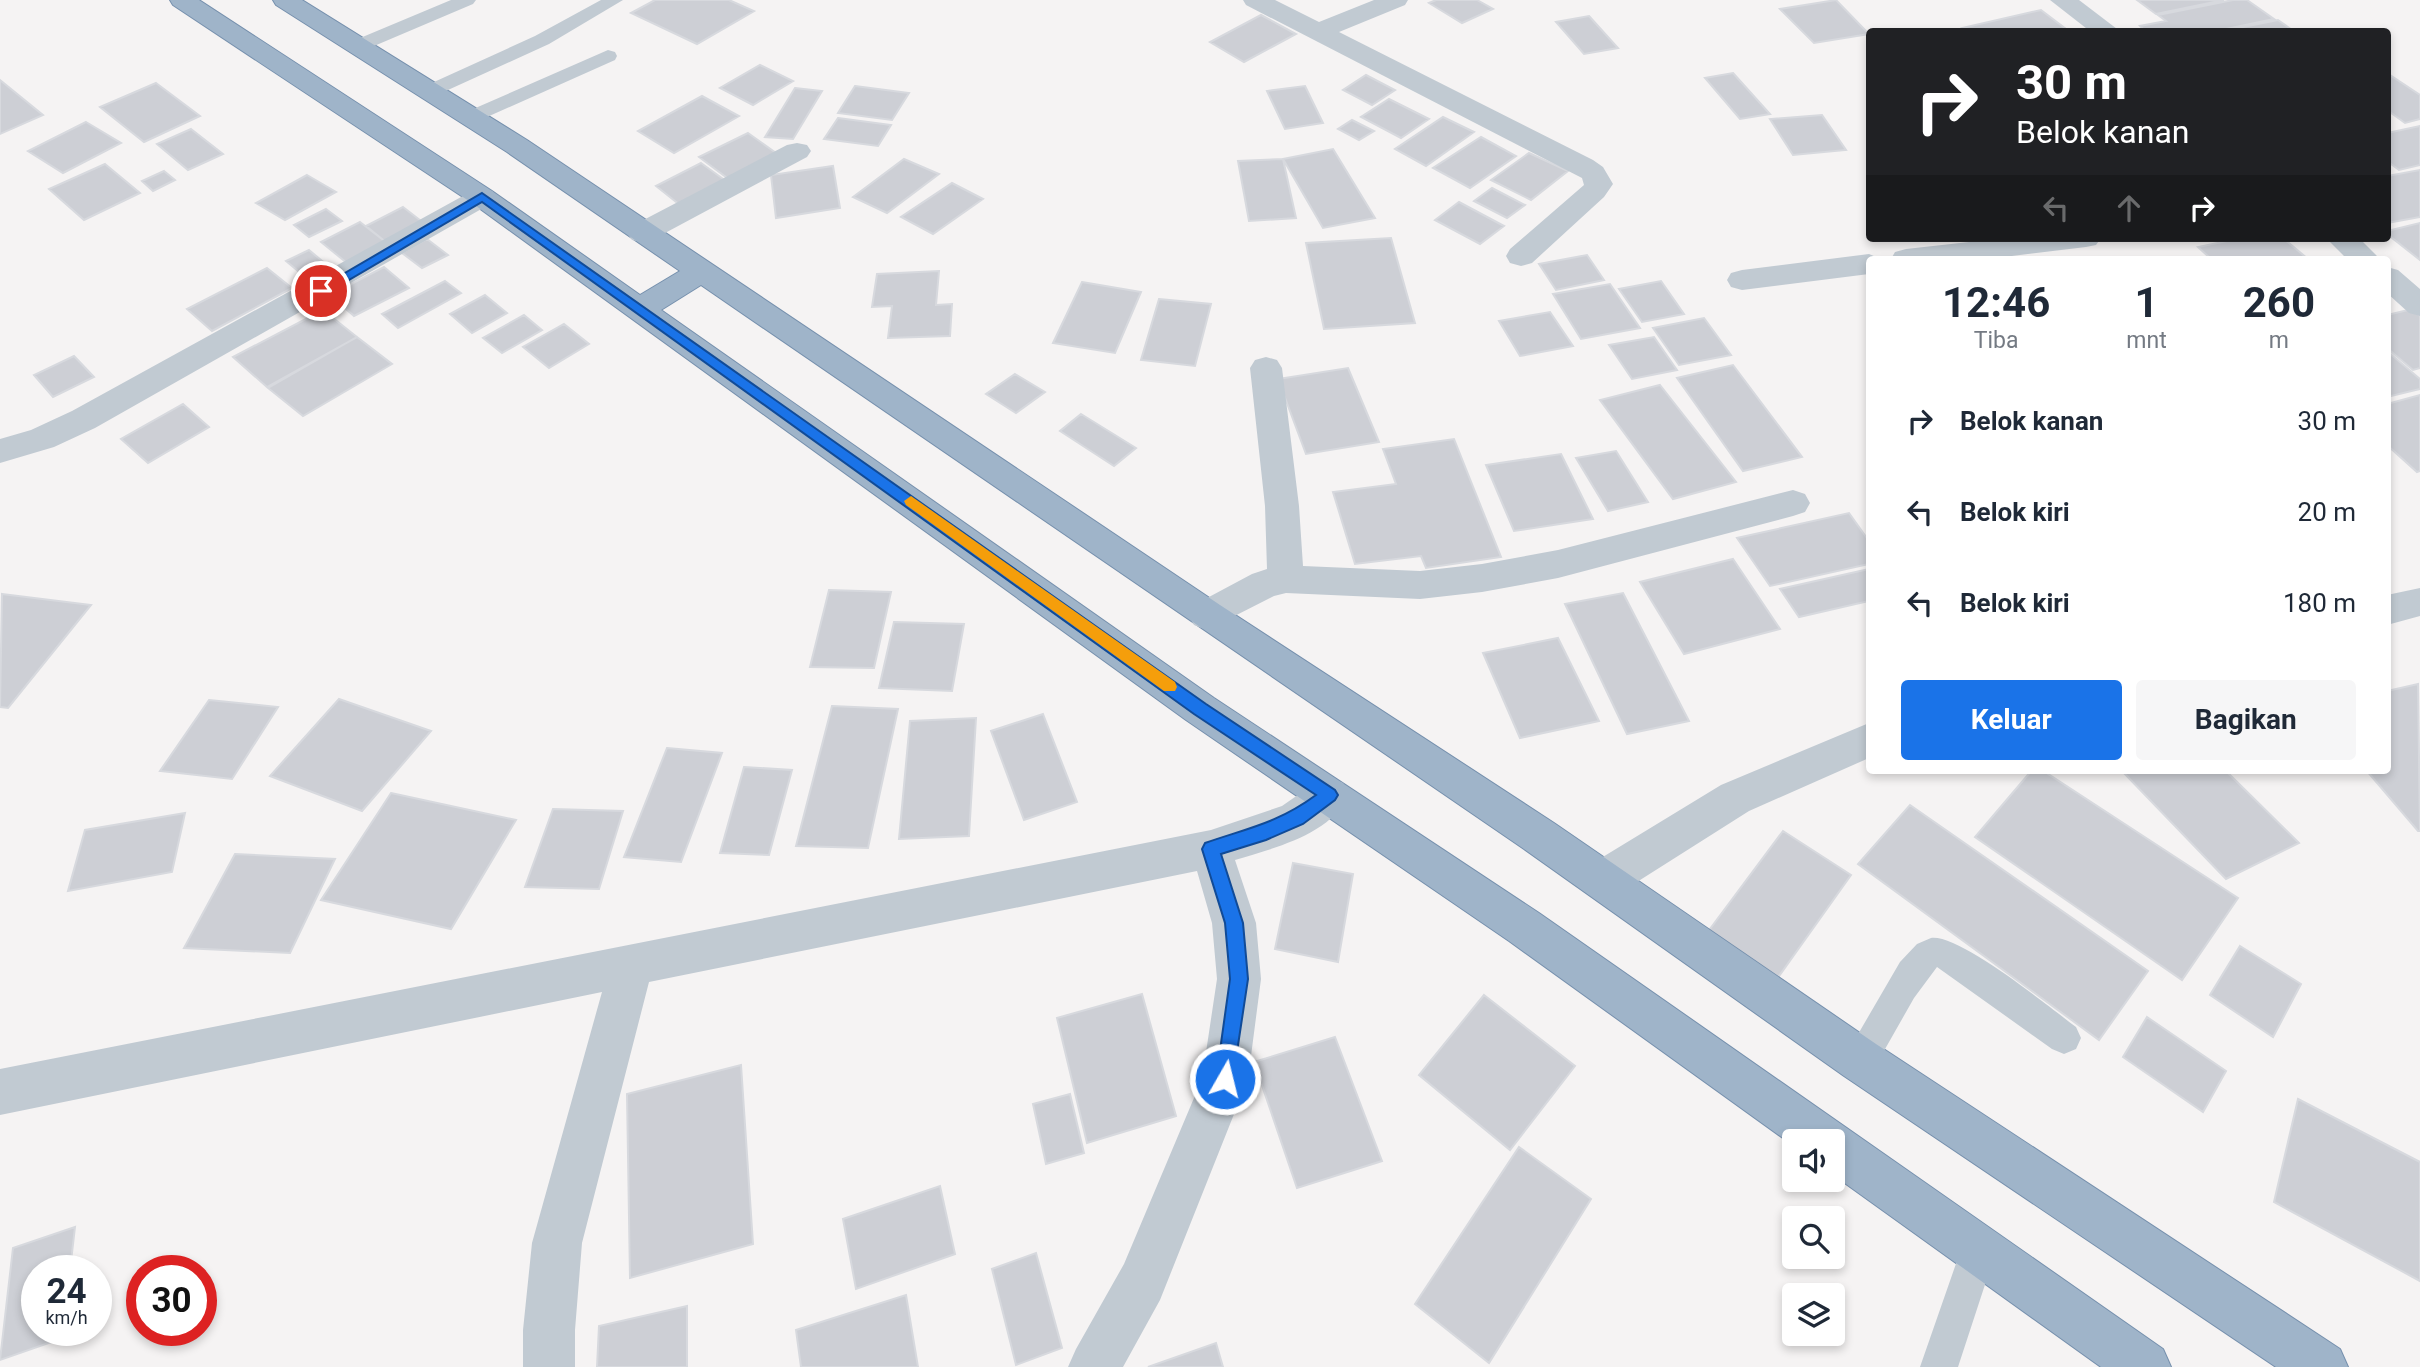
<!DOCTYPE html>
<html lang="id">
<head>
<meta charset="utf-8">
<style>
	:root { --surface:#fff; --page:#f6f6f7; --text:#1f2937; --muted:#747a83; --accent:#1a73e8 }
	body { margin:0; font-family:Roboto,sans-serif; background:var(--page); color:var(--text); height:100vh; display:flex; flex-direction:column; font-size:26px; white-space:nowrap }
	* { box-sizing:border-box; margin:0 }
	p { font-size:23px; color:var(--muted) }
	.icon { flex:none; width:38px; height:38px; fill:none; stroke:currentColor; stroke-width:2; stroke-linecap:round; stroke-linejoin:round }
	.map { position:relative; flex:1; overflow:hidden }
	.sheet { position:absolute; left:1866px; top:256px; width:525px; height:518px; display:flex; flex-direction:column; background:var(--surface); border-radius:7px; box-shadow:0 4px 10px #0003 }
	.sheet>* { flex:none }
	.hud { position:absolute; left:1866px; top:28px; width:525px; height:214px; border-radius:7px; box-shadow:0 4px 10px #0003; background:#202124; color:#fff; overflow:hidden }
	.buttons { position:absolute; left:1782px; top:1129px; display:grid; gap:14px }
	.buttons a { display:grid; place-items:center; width:63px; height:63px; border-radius:7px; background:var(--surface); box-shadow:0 4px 10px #0003; font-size:35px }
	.speed { position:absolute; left:21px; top:1255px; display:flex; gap:14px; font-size:35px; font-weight:700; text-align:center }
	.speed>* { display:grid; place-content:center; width:91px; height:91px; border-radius:50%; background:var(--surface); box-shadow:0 4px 10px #0003; line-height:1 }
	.speed small { font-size:18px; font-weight:400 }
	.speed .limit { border:10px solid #d22; background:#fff; color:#111 }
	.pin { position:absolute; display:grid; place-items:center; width:60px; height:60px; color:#fff; margin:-30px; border:4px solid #fff; border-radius:50%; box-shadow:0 2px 7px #0007 }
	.me { position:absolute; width:77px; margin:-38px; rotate:8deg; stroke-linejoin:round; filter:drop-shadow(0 0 5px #0008) }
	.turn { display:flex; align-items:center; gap:24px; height:147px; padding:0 35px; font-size:32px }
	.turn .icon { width:91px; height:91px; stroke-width:2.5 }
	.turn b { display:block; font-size:49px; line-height:60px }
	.lanes { display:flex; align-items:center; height:66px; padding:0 35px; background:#0003; justify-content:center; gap:35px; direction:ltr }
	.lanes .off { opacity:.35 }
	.eta { display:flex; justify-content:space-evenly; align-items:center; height:119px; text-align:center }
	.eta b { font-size:42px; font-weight:700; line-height:49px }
	.primary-button { display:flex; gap:14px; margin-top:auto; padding:14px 35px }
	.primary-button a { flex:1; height:80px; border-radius:7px; background:var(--accent); color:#fff; font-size:28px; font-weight:700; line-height:80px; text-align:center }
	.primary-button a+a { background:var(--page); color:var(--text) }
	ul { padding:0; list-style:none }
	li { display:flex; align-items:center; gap:21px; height:91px; padding:0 35px }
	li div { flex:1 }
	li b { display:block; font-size:26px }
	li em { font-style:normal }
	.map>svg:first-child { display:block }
	.building { fill:#cdcfd5; stroke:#d7d9de; stroke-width:2 }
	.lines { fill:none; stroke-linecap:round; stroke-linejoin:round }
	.trunk-casing { stroke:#7690ad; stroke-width:2 }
	.service { fill:#c1cad2; fill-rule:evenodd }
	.minor { fill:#c1cad2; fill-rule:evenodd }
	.trunk { fill:#9fb4c9; fill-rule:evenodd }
	.route { fill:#1a73e8; stroke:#114b97; stroke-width:2 }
	.slow { fill:#f59e0b }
</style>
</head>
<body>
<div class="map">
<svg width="2420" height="1367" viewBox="0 0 2420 1367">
	<rect width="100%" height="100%" fill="#f5f3f3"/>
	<path class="building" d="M655,0H729L754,11L697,44L631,13Z
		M1436,0H1477L1493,9L1462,23L1429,3Z
		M1836,0L1869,34L1814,43L1780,9Z
		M2137,0H2224L2156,14Z
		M2233,0H2247L2274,19L2212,32H2146L2140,26L2166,21L2158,15Z
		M2041,10L2070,32H1966L1962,28Z
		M1261,15L1296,34L1244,62L1210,42Z
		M1589,16L1618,48L1584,54L1556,22Z
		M2278,20L2295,32H2218Z
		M760,65L793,81L753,105L720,88Z
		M1733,73L1770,114L1740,119L1705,78Z
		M2387,73L2420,95V119L2405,123L2387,110Z
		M1366,75L1395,90L1372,105L1343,90Z
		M0,80L43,115L0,134Z
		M156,83L200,116L144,142L100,107Z
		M855,86L909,93L892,120L838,113Z
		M1305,86L1323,123L1285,129L1267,91Z
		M795,88L822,91L793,139L765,137Z
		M702,96L739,116L674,153L638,131Z
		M1389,99L1429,119L1401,138L1361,117Z
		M1822,115L1846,150L1793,155L1770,119Z
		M1443,117L1474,132L1426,166L1395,149Z
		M838,118L891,125L878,146L824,139Z
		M1352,120L1374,131L1359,140L1338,129Z
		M86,122L121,143L63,173L28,151Z
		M2420,126V165L2399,170L2387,161V133Z
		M191,129L223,154L188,170L157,144Z
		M748,133L779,155L730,180L699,157Z
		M1481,137L1516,156L1470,188L1433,168Z
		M1333,149L1375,218L1323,228L1283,159Z
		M1529,153L1568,171L1531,200L1491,180Z
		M904,159L939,174L887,213L853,197Z
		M1283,159L1296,218L1249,221L1238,161Z
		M701,163L726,181L680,205L656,186Z
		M105,164L140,193L84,220L49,189Z
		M833,166L840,208L776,218L771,175Z
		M2420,170V217L2387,223V176Z
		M164,171L175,180L153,191L142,181Z
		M307,175L336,192L285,220L256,203Z
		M952,183L983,199L933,234L901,217Z
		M1492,188L1525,205L1507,218L1474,201Z
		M1459,202L1504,226L1480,244L1435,220Z
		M403,207L425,224L387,243L366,226Z
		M326,209L342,221L309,237L294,225Z
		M360,222L387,243L347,263L321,242Z
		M2420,223V260L2387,234V231Z
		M1391,238L1415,323L1324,329L1306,243Z
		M2241,238H2283L2308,259H2211L2198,247Z
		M427,239L448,255L422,268L402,253Z
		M309,250L333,270L310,281L286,261Z
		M1587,255L1604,280L1556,290L1539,264Z
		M384,267L409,288L354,316L330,295Z
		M267,268L292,288L212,331L187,309Z
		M939,271L936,305L952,304L950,336L888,338L892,306L872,307L877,274Z
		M445,281L461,293L398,328L382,314Z
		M1661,281L1684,314L1642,322L1619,289Z
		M1082,282L1141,292L1115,353L1053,343Z
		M1610,284L1640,328L1581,339L1553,294Z
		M485,295L507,313L472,333L450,314Z
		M1159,299L1211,304L1195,366L1141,360Z
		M2412,309L2420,316V368L2413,370L2387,348V315Z
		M323,310L357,337L267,387L233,357Z
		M1550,312L1573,346L1520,356L1499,321Z
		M524,315L542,330L502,353L483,338Z
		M1704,318L1731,355L1679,365L1653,328Z
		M564,324L589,344L549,368L523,347Z
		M357,337L392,364L303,416L268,388Z
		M1654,337L1677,370L1632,379L1609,345Z
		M2387,351L2420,379V389L2387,397Z
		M74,356L94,377L53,397L34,375Z
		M1733,365L1802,457L1743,471L1677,378Z
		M1348,368L1379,442L1306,454L1278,379Z
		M1015,374L1045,392L1016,413L986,394Z
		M1660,385L1736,482L1673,499L1600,400Z
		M2420,395V471L2417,472L2387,445V404Z
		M183,404L209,427L148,463L121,439Z
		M1081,414L1136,448L1114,466L1060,431Z
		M1454,439L1501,557L1426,568L1421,556L1355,564L1333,492L1396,484L1383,449Z
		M1616,451L1648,502L1608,511L1576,458Z
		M1561,454L1593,519L1514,531L1486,465Z
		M1849,513L1869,541V564L1770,586L1737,538Z
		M1733,559L1780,629L1684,654L1640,582Z
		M1869,569V601L1799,617L1780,589Z
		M829,590L891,592L874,668L810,667Z
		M1623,593L1689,721L1627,734L1565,604Z
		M2,594L91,605L8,708L0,707Z
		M894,622L964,624L952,691L879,688Z
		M1558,638L1599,721L1520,738L1483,653Z
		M2418,684L2420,831H2418L2366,770H2387V691Z
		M339,699L431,731L362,811L270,776Z
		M209,700L278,707L232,779L160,771Z
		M832,706L898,709L868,848L796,846Z
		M1043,714L1077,802L1024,820L991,731Z
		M976,718L969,836L899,839L910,721Z
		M667,748L722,753L681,862L624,857Z
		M744,767L792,770L769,855L720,853Z
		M2032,770H2042L2238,898L2182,980L1975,837Z
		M2121,770H2225L2299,843L2226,879Z
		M391,793L516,820L451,929L321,900Z
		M1910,805L2148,971L2099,1040L1858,864Z
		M553,809L623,811L599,889L525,887Z
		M185,813L172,872L68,891L85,830Z
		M1783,831L1851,875L1772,986L1704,937Z
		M235,854L335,859L290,953L184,948Z
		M1293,863L1353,874L1338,962L1275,949Z
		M2240,946L2301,984L2273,1037L2210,995Z
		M1142,994L1176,1116L1087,1143L1057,1018Z
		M1484,995L1575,1066L1510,1150L1419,1075Z
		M2147,1017L2226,1071L2203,1112L2123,1057Z
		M1335,1037L1382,1161L1297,1188L1254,1062Z
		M741,1065L753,1244L630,1278L627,1094Z
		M1070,1094L1084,1153L1046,1164L1033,1104Z
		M2298,1099L2420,1162V1281L2274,1202Z
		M1519,1147L1591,1199L1489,1363L1415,1304Z
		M940,1186L955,1254L856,1289L843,1219Z
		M75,1227L70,1270H37V1330H64L63,1338L0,1360L13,1248Z
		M1036,1253L1062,1348L1016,1365L992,1269Z
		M906,1295L918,1367H801L796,1330Z
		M687,1306V1367H597L599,1326Z
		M1216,1343L1223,1367H1148Z"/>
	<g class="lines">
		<g class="trunk-casing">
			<path id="trunk" d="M170,0H199L492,191L640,295L680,271L507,152L276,5L273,0H302L527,140L1220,605L1554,823L1876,1044L2340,1349L2348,1367H2276L1844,1076L1524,849L701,285L661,310L1214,698L1539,913L2163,1349L2171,1367H2101L1832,1174V1141H1794V1146L1509,941L1186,720L472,203L173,5Z"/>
		</g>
		<path class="service" d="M451,0H476L473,4L367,49L360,51L351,45L353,41Z
			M601,0H623L549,44L437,95H423L420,91L423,87L535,36Z
			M608,50L615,52L617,56L615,60L478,121H464L461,117L464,113Z
			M1931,938C1960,934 2049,1007 2076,1027L2081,1038L2076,1049L2064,1054L2052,1049L1937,967L1914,998L1872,1072L1860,1076L1848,1072L1843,1060L1900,962L1917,944Z
			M1979,1230L1992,1235L1997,1248L1958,1367H1920L1966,1235Z"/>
		<path class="minor" d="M1243,0H1275L1319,22L1374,0H1408L1405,5L1339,32L1593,160L1603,167L1613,184L1604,197L1532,263L1521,266L1510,263L1506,256L1510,249L1584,185L1582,178L1246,5Z
			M2050,0H2079L2121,32H2091Z
			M797,143L807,145L811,151L807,157L652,240L642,242L632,240L627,233L632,226L787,145Z
			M482,188L492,191L496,197L492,203L95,428L54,447L0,463V439L31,430L72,411L472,191Z
			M2005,238H2101L2096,245L2086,247L1987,259H1891L1895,252L1906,249Z
			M2326,238H2359L2380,259H2347Z
			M1869,254L1881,259H1869V274L1742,290L1731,287L1727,280L1731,273L1742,270Z
			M2387,267L2398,270L2420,289V316L2409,313L2387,293Z
			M1266,357L1277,360L1282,368L1299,506L1303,566L1420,571L1482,564L1558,550L1793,490L1805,494L1810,503L1805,512L1793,516L1558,578L1482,592L1420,599L1286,593L1274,596L1207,630L1194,625L1188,615L1194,605L1252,574L1267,569L1265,506L1250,368L1255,360Z
			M2420,588V616L2387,625V595Z
			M1869,723V758L1749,811L1618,894L1603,899L1588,894L1582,880L1588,866L1721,785Z
			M1329,777L1343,783L1349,795C1330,835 1274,848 1235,860L1256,923L1261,979L1248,1079L1160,1300L1123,1367H1068L1076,1349L1124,1264L1202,1079L1217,979L1212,923L1197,871L649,982L582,1243L575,1330V1367H523V1330L532,1243L602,992L0,1115V1069L1211,830L1282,806L1315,783Z"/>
		<use href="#trunk" class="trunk"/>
	</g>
	<path class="route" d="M482,193L1206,704L1335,790L1338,795L1335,800L1303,824L1266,840L1221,854L1243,923L1248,979L1232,1085L1225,1088L1219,1085L1216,1079L1230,979L1225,923L1202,849L1205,843C1248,828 1278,823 1316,795L1194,714L482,202L325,294H316L314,291Z"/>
	<path class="slow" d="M911,496L1175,682L1177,687L1175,691H1164L906,505L904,501Z"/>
</svg>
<div class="buttons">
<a><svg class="icon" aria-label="sound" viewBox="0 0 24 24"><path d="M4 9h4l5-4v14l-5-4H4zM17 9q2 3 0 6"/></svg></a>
<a><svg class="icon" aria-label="search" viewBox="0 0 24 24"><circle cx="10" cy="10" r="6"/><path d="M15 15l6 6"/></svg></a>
<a><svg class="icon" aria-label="layers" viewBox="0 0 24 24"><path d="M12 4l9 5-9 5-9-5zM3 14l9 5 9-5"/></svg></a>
</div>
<div class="speed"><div>24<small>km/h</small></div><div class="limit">30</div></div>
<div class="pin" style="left:321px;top:291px;background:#d93025"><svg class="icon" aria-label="arrive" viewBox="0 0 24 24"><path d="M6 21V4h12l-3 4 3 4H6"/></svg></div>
<svg class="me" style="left:1225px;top:1079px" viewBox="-20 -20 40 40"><circle r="17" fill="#1a73e8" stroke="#fff" stroke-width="3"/><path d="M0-11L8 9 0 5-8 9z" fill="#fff"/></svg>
<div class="hud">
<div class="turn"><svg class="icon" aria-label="right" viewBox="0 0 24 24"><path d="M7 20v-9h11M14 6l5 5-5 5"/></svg><div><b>30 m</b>Belok kanan</div></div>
<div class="lanes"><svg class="icon off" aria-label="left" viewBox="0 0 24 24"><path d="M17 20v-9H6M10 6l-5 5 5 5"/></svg><svg class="icon off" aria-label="ahead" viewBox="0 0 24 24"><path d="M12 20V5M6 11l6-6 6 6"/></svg><svg class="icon" aria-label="right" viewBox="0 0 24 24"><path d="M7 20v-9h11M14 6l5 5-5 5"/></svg></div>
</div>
<section class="sheet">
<div class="eta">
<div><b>12:46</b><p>Tiba</p></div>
<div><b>1</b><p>mnt</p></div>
<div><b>260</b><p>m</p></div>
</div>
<ul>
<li><svg class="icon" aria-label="right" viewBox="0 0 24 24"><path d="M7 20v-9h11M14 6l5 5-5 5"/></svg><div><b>Belok kanan</b></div><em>30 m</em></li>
<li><svg class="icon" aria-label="left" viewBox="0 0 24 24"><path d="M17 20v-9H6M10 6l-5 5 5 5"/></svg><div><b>Belok kiri</b></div><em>20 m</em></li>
<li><svg class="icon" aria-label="left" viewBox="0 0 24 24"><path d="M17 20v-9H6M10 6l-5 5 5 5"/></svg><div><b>Belok kiri</b></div><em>180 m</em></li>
</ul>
<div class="primary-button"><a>Keluar</a><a>Bagikan</a></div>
</section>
</div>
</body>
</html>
